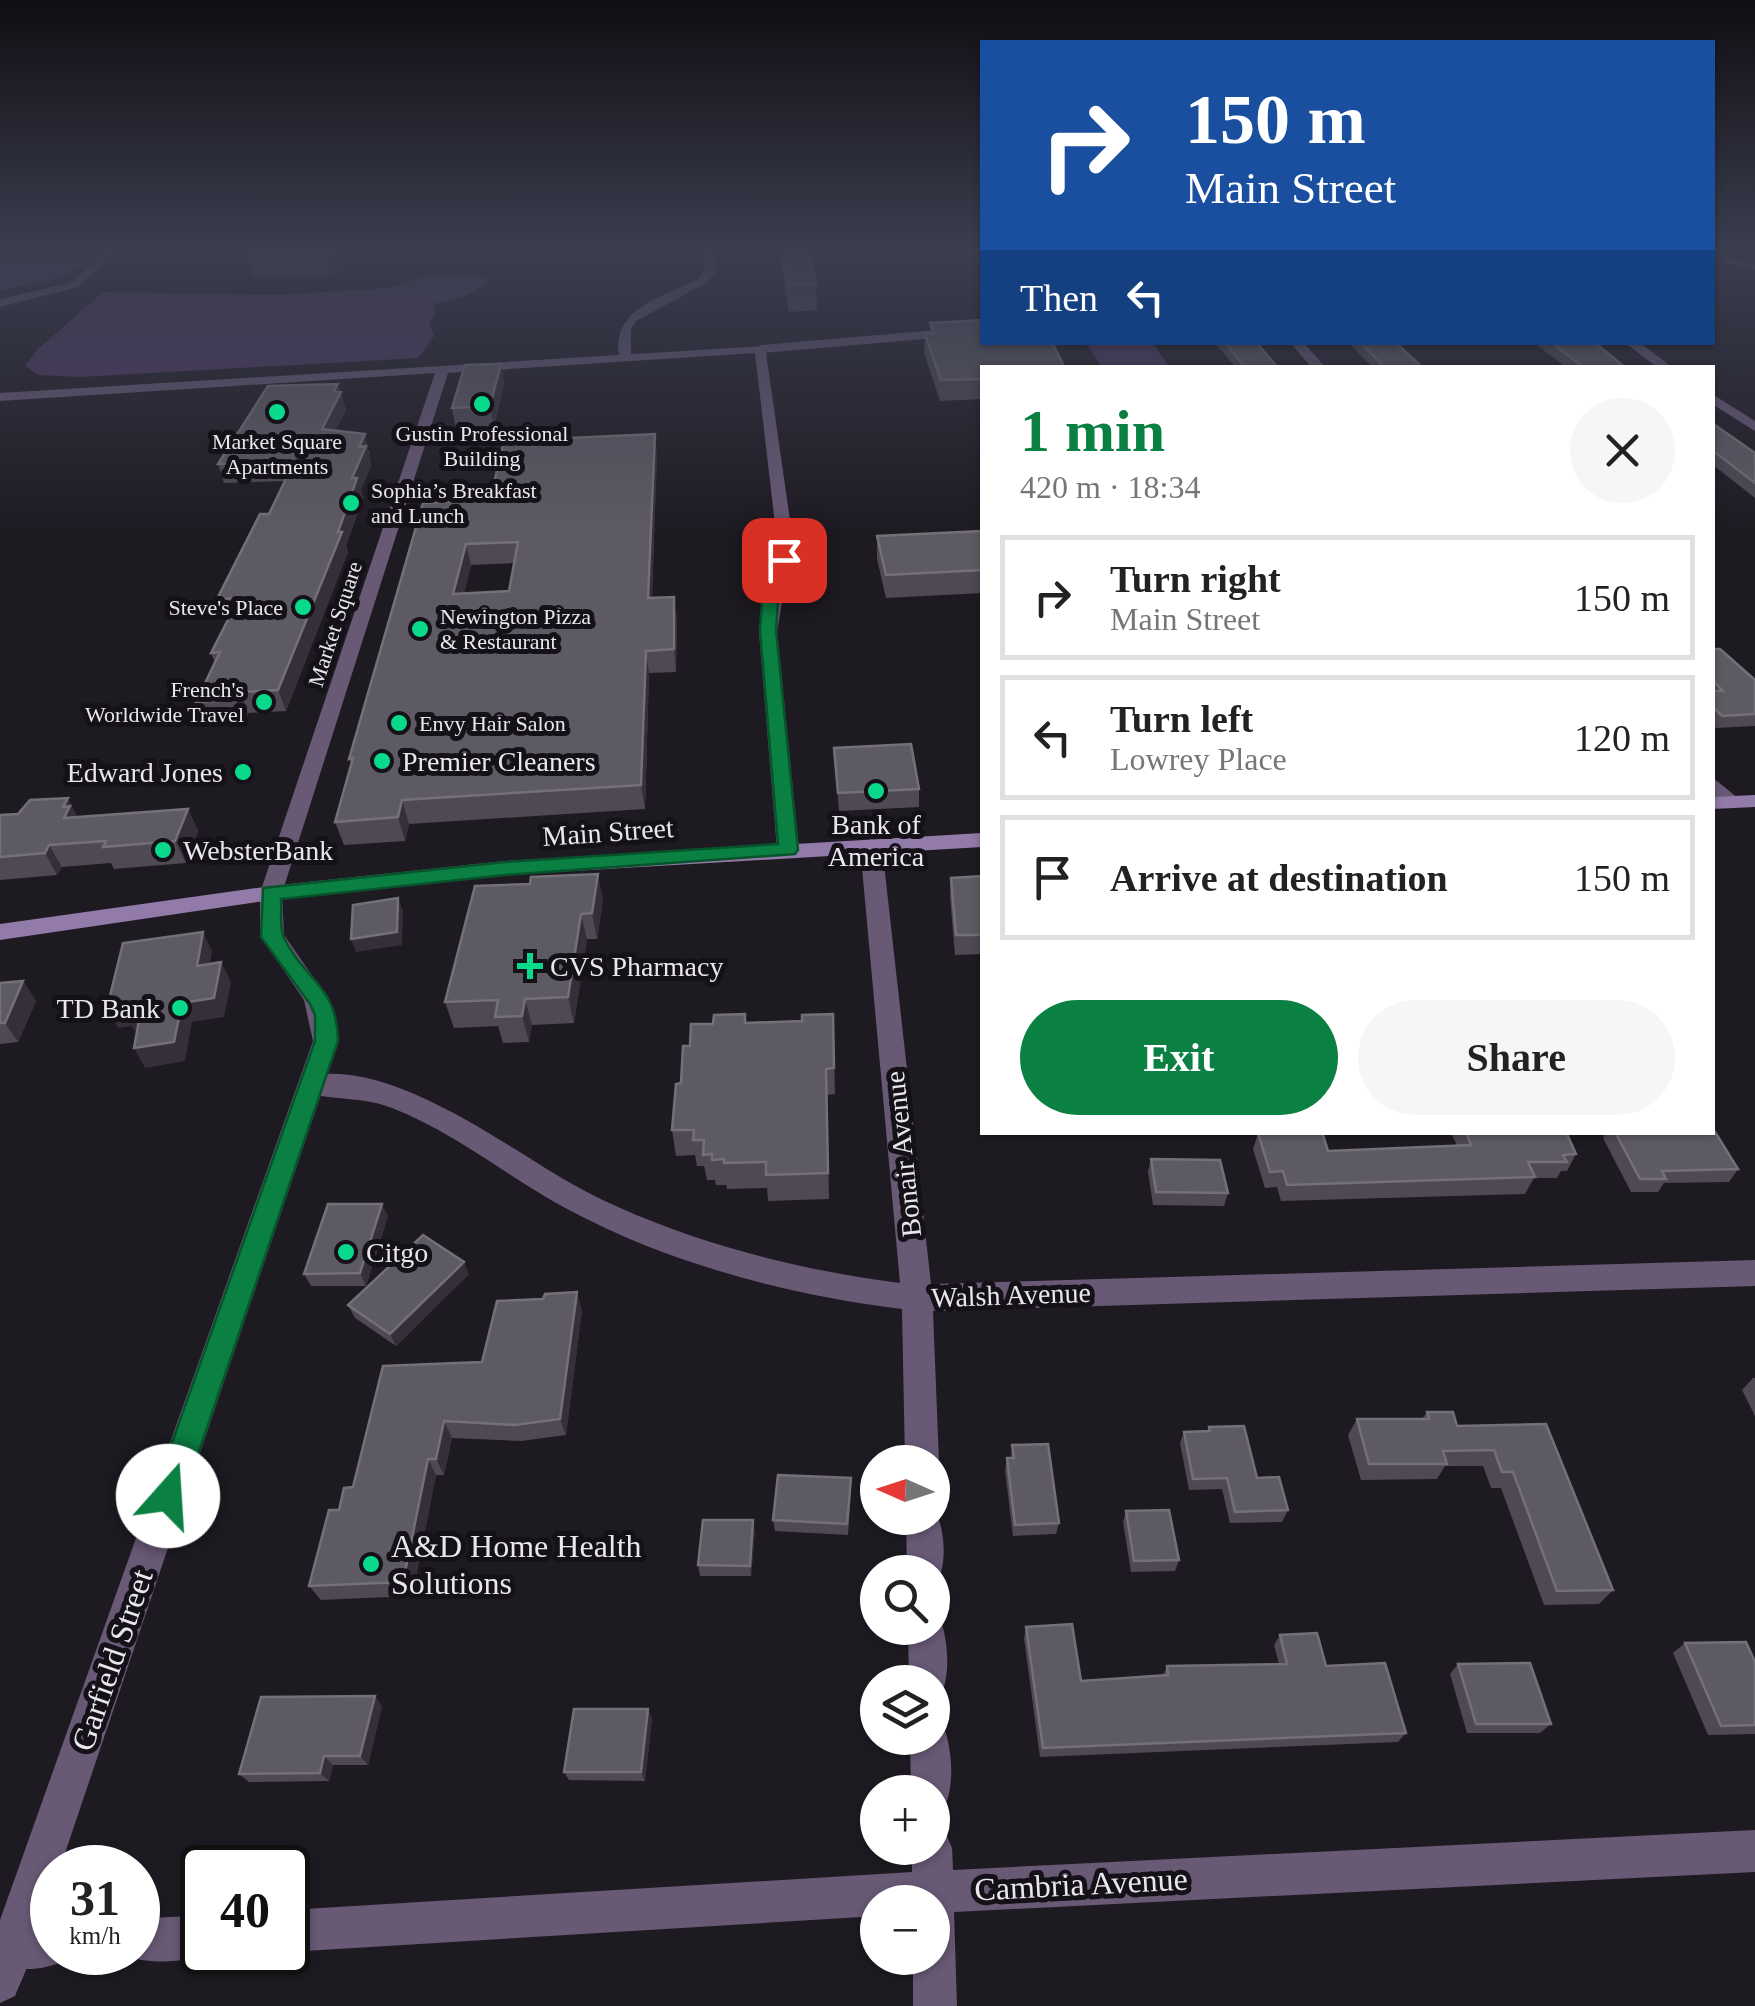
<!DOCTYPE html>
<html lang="en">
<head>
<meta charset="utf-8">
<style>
	:root { --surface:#fff; --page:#f6f6f6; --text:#222; --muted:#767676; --line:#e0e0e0; --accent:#0b8043 }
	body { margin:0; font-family:"Times New Roman",serif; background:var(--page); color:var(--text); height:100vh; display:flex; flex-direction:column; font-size:38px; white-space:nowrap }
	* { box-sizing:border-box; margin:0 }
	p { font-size:32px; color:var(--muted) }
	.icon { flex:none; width:55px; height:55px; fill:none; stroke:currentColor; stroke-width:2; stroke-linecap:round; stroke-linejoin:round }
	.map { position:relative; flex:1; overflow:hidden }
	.details { position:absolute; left:980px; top:365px; width:735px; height:770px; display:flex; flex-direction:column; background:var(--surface); border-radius:0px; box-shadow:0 2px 8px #0004 }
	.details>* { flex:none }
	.banner { position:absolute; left:980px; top:40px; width:735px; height:305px; border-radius:0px; box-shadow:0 2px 8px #0004; background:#1a4fa0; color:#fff; overflow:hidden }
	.needle { width:65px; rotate:273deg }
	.fabs { position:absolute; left:860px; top:1445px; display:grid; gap:20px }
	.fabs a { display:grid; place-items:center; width:90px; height:90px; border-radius:50%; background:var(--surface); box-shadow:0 2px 8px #0004; font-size:50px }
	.speed { position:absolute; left:30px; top:1845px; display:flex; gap:20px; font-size:50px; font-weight:700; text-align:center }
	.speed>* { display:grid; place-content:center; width:130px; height:130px; border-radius:50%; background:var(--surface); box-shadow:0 2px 8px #0004; line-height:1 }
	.speed small { font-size:25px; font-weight:400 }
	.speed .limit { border:5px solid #111; border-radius:15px; background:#fff; color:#111 }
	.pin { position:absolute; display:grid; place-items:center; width:85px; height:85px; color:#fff; margin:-42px; border-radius:20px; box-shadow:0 5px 15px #0006 }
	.me { position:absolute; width:110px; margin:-55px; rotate:19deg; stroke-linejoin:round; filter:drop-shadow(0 0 8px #0008) }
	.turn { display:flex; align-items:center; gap:35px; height:210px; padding:0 40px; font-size:45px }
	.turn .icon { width:130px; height:130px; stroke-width:2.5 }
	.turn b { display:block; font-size:70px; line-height:85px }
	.then { display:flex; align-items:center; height:95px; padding:0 40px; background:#0003; gap:20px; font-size:38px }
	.round { display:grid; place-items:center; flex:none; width:105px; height:105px; border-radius:52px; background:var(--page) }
	.head { display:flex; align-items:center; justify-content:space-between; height:170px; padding:0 40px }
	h1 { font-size:60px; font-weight:600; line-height:75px; color:var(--accent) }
	.action { display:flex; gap:20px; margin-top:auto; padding:20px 40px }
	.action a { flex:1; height:115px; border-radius:60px; background:var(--accent); color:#fff; font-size:40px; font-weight:600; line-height:115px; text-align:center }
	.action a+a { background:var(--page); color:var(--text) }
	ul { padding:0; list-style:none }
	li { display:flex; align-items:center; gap:30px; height:125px; margin:0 20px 15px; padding:0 20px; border:5px solid var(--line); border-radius:0px }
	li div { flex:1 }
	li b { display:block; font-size:38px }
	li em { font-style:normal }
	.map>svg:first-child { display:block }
	.green { fill:#4d3660 }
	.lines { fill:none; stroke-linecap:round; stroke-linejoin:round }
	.minor { fill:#685975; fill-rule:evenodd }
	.tertiary { fill:#685975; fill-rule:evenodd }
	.secondary { fill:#937ba9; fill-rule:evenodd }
	.wall { fill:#4e4953; fill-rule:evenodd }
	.shaded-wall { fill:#342f38 }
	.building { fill:#5e5a63; stroke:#747078; stroke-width:2.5; fill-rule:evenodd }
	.route { fill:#0b8043; stroke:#07532c; stroke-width:2.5 }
	.poi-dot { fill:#08d98b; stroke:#151119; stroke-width:4 }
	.labels { text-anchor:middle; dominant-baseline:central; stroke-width:10; stroke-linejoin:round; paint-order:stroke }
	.far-poi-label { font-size:22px; fill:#e9e6ec; stroke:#151119; text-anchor:start }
	.far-street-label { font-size:22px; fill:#e9e6ec; stroke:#151119 }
	.poi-label { font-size:28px; fill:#e9e6ec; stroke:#151119; text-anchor:start }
	.street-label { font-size:28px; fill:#e9e6ec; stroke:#151119 }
	.near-poi-label { font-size:32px; fill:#e9e6ec; stroke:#151119; text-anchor:start }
	.near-street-label { font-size:32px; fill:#e9e6ec; stroke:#151119 }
</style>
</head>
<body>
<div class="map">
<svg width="1755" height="2006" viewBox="0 0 1755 2006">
	<rect width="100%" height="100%" fill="#1e1a22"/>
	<path class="green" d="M0,251H95L63,277L0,291Z
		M427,276L482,277L491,281L468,295L434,304L436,313L429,323L434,336L418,358L80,377L38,375L25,366L37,350L103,292L277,295L390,288Z
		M1086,343H1153L1169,367H1102Z"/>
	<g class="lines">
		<path class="minor" d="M108,251H119L78,287L0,307V299L70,283Z
			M707,251H717L716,272L706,283L636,321L631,329V358L620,361C608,309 661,298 698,279L704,271Z
			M1712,254L1755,264V270L1712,260Z
			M982,326V334L761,353L755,349L761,345Z
			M1290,342H1303L1326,368H1312Z
			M1624,342H1639L1673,368H1658Z
			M1712,394L1755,421V431L1712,404Z
			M1712,777L1738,798L1742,802L1738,806H1724L1712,795Z
			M871,839L882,846L931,1284L1755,1260V1286L933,1311L939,1462L932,1474V1462H905L902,1309C789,1295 670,1264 569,1210C509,1178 456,1133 392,1108C362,1096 332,1101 303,1092L299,1085L303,1078C380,1054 496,1139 560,1177C589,1194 618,1208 649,1220C729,1252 815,1272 900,1283L860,846Z
			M932,1505C945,1522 950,1573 932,1587V1572H907L906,1518H932Z
			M932,1612L939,1615C948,1638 951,1673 941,1695L932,1699V1682H909L908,1628H932Z
			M932,1720L943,1724C952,1748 955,1783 945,1806L932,1811V1792H911L910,1738H932Z
			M932,1828L946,1834L952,1848L953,1870L1755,1830V1872L954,1912L957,2006H913V1958H932V1902H878V1916L288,1952V1910L912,1872V1848H932Z
			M202,1915V1952H214C189,1963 147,1965 123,1955L138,1952V1919Z
			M52,1924V1952H70L67,1960C47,1969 21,1973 0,1964V1932L12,1927Z"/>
		<path class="tertiary" d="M765,346L793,541L777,631L799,850L788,857L777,850L759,631L777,541L755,353L448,373L282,893L284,935L327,997L339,1041L60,1868H52C52,1910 32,1957 15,1996L0,2003V1920L313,1041L304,1000L260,935V893L435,373L0,401V393Z"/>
		<path class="secondary" d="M1755,795V807L1712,809V797Z
			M982,833V847L505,875L271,900L0,940V924L271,886L505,861Z"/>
	</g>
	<path class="wall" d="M350,251L333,275L253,277L247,259Z
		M769,251H809L816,284L817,310L789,312L779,251Z
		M981,276H982V300L980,295Z
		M930,323L982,368V399L940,401L924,353L925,334L930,333Z
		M1218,342H1225L1278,368H1236L1217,345Z
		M1353,342H1395L1423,368H1373L1352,346Z
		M1538,342H1594L1626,368H1567L1537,345Z
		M501,364L504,384L494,427L456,429L452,408Z
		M338,384L346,410L335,431L370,452L369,455L371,465L361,490L363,497L346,546L348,552L286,711L248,713L245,721L204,723L196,702L215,663L211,653L228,619H225L217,599L269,514L284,481L224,483L218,464Z
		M1712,423L1755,453V498L1712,464Z
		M657,454L652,598L677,618L676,672L649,673L645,809L409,824L405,841L344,845L335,822L351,764L349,759L490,500ZM514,563L509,591L464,593L471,565Z
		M982,526V593L886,598L877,559V536L982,531Z
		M1712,647L1755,680V726L1716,728L1712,725Z
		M834,748L919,789V807L839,811Z
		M188,809L198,831L186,863L114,869L111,863L62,867L57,875L0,880V815L78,817Z
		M982,876V954L955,955L950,897L951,878Z
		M603,900L597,939H587L574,1023L532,1025L529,1042L503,1043L498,1026L454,1028L445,1002Z
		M23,981L36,1001L18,1042L0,1044V983Z
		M833,1014L835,1094L827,1095L829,1199L768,1201L767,1188L727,1189L726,1185H716L715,1180H707L704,1166H697L695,1155L676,1156L672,1130L690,1046L746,1023L802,1021Z
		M1451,1132H1566L1576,1154L1567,1171H1561L1557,1178H1534L1525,1194L1281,1201L1277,1187L1265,1188L1253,1149L1258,1133L1328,1151L1457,1146Z
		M1607,1132H1712L1738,1169L1729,1182L1664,1183L1658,1192H1631L1603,1138Z
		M1151,1159L1228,1193L1224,1206L1153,1205L1148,1172Z
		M388,1216L366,1286H311L304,1274Z
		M469,1274L396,1346L355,1318L348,1305Z
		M582,1310L566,1435L521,1441L452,1438L444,1475H436L412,1596L321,1600L309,1586L339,1510L353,1487L482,1362Z
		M1753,1378H1755V1416L1742,1390Z
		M1427,1412L1457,1426L1546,1424L1613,1590L1599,1604L1544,1605L1501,1488H1491L1483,1466H1445L1437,1479L1361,1480L1348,1435L1357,1419H1422Z
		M1209,1427L1288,1510L1282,1522L1230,1523L1222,1489L1189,1490L1180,1443L1184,1432L1207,1431Z
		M1012,1445L1059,1523L1056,1534L1013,1536L1005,1470L1007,1458H1011Z
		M851,1490L848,1535L775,1531L773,1520Z
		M1126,1511L1179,1560L1175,1571L1131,1572L1123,1522Z
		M755,1531L751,1576H700L698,1565Z
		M1026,1627L1081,1681L1163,1675L1167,1666L1279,1664L1274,1645L1280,1635L1326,1666L1406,1733L1398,1742L1040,1757L1024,1638Z
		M1685,1643L1755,1662V1734L1708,1735L1673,1653Z
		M1458,1664L1551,1724L1540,1733H1467L1450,1674Z
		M382,1706L368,1765H333L329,1781L249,1782L239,1774Z
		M652,1718L645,1781L569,1780L564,1772Z"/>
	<path class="shaded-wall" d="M333,251H350L333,275L328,257Z
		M501,364L504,384L494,427L490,406Z
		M338,384L346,410L327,448L322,429L334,391Z
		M365,434L371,465L361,490L363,497L346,546L348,552L286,711L278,690L338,532L359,447Z
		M655,434L657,454L651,620L648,598Z
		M466,544L471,565L458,616L453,594Z
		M674,597L677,618L676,672L674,649Z
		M646,651L649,673L645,809L641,785Z
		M240,692L248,713L245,721L236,700Z
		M68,798L79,820L64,818L63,807Z
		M402,800L409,824L405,841L398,817Z
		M188,809L198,831L186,863L175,841Z
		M49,845L62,867L57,875L45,853Z
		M598,874L603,900L597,939L592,913Z
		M398,898L403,911L402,945L356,952L351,939Z
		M581,914L587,939L574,1023L568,997Z
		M203,932L212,951L206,985L197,966Z
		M221,962L231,982L224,1017L192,1022L185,1061L145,1068L134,1048L182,1003Z
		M23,981L36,1001L18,1042L5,1023Z
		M525,999L532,1025L529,1042L522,1016Z
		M125,1005L141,1009L152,1028L135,1031L132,1026L118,1028L107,1008Z
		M382,1204L388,1216L366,1286L360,1273Z
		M464,1262L469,1274L396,1346L390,1334Z
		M577,1292L582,1310L566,1435L560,1419Z
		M444,1421L452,1438L444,1475L436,1459Z
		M428,1459L436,1475L412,1596L403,1582Z
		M753,1520L755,1531L751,1576L750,1566Z
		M375,1696L382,1706L368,1765L360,1756Z
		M648,1709L652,1718L645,1781L641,1772Z
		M324,1756L333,1765L329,1781L320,1773Z"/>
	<path class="building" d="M254,251H333L328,257L247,259Z
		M782,251H809L816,284L788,285Z
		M982,320V342H1052L1065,368H982V379L941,380L925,334L934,333L930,323Z
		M1225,342H1256L1278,368H1245Z
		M1360,342H1395L1423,368H1385Z
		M1551,342H1594L1626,368H1584Z
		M501,364L490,406L452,408L465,365Z
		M338,384L334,391L341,392L322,429L365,434L359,447L366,446L352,478H357L338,532H342L278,690L240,692L236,700L196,702L220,652L211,653L239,598L217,599L260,514H269L294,462L218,464L268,386Z
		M1712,423L1755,453V483L1712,450Z
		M655,434L648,598L674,597V649L646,651L641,785L402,800L398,817L335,822L353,758L349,759L423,503L490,500L504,441ZM518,542L509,591L453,594L466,544Z
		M982,531V570L886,575L877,536Z
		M1712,647L1715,649H1720L1755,680V714L1722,716L1712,706V691H1723L1712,680Z
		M911,744L919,789L838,793L834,748Z
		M68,798L63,807L70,806L64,818L188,809L175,841L103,847L106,841L49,845L45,853L0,857V815L18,814L30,800Z
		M598,874L592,913L581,914L568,997L525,999L522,1016L495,1017L498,1000L445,1002L475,886L530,884L531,877Z
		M982,876V935H956L951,878Z
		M398,898L397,932L351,939L353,905Z
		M203,932L197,966L221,962L214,998L182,1003L174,1042L134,1048L141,1009L123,1011L125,1005L107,1008L123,943Z
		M23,981L5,1023H0V983Z
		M745,1014V1023L802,1021V1015L833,1014L834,1068L826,1069L828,1173L766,1175V1162L724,1163V1159L712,1160V1154L703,1155L704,1140H693L694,1130H672L676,1084L681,1083L683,1046H690L691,1024H713L714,1015Z
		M1712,1127L1738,1169L1662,1171L1666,1179H1640L1615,1132H1712Z
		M1322,1132L1328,1151L1471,1145L1466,1132H1566L1576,1154L1563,1155L1567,1162H1528L1535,1177L1287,1185L1283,1171L1270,1172L1258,1133Z
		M1151,1159L1220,1160L1228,1193L1156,1192Z
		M328,1204H382L360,1273L304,1274Z
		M423,1235L464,1262L390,1334L348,1305Z
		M577,1292L560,1419L515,1425L444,1421L436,1459H428L403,1582L309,1586L329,1510H339L344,1488L353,1487L383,1366L482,1362L497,1301L543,1299L545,1294Z
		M1427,1412H1453L1457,1426L1546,1424L1613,1590L1557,1591L1513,1472H1502L1494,1450L1443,1451L1447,1464H1369L1357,1419H1429Z
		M1244,1426L1257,1478L1279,1477L1288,1510L1235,1512L1227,1478L1193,1479L1184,1432L1210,1431L1209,1427Z
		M1048,1444L1059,1523L1015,1525L1007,1458H1014L1012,1445Z
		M778,1475L851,1478L847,1524L773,1520Z
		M1169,1510L1179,1560L1134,1561L1126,1511Z
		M703,1520H753L750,1566L698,1565Z
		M1072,1624L1081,1681L1168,1675L1167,1666L1287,1664L1280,1635L1317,1633L1326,1666L1385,1663L1406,1733L1043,1748L1026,1627Z
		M1746,1642L1755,1662V1725L1721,1726L1685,1643Z
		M1530,1663L1551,1724H1476L1458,1664Z
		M375,1696L360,1756H324L320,1773L239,1774L261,1697Z
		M574,1709H648L641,1772H564Z"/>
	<linearGradient id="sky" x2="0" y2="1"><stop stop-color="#100e13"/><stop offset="0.47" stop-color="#3b3e4f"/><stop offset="1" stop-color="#3b3e4f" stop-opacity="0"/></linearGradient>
	<rect width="1755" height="532" fill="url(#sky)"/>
	<path class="route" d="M778,556L791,560L778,600L776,630L798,850L795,854L505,875L281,899C282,910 279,928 284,938C305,981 337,985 338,1041L184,1496L179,1507L168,1512L157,1507L153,1496L315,1041V1015L310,1004L261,937L263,888L505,862L778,844L760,630L762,600Z"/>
	<g class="poi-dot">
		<circle cx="482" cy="404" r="10"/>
		<circle cx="277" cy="412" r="10"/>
		<circle cx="351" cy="503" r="10"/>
		<circle cx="303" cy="607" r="10"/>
		<circle cx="420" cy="629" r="10"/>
		<circle cx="264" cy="702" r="10"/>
		<circle cx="399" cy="723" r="10"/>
		<circle cx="382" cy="761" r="10"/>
		<circle cx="243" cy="772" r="10"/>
		<circle cx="876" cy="791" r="10"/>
		<circle cx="163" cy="850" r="10"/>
		<path d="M525 951h10v10h10v10h-10v10h-10v-10h-10v-10h10z"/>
		<circle cx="180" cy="1008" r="10"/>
		<circle cx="346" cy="1252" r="10"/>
		<circle cx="371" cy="1564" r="10"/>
	</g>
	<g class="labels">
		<g class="far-poi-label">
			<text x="482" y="433" text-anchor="middle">Gustin Professional<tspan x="482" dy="25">Building</tspan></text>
			<text x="277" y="441" text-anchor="middle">Market Square<tspan x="277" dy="25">Apartments</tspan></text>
			<text x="371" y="490">Sophia’s Breakfast<tspan x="371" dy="25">and Lunch</tspan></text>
			<text x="283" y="607" text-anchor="end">Steve's Place</text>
			<text x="440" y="616">Newington Pizza<tspan x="440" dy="25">&amp; Restaurant</tspan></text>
			<text x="244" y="689" text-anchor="end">French's<tspan x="244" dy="25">Worldwide Travel</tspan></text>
			<text x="419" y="723">Envy Hair Salon</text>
		</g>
		<g class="far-street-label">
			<text transform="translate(335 624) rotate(-72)">Market Square</text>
		</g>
		<g class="poi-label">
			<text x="402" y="761">Premier Cleaners</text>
			<text x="223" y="772" text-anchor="end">Edward Jones</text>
			<text x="876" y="824" text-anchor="middle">Bank of<tspan x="876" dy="32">America</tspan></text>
			<text x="183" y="850">WebsterBank</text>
			<text x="550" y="966">CVS Pharmacy</text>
			<text x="160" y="1008" text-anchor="end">TD Bank</text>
			<text x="366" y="1252">Citgo</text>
		</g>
		<g class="street-label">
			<text transform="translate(608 832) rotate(-4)">Main Street</text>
			<text transform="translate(903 1154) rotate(-96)">Bonair Avenue</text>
			<text transform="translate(1011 1295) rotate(-2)">Walsh Avenue</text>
		</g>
		<g class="near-poi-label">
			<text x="391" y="1546">A&amp;D Home Health<tspan x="391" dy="37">Solutions</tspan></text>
		</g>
		<g class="near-street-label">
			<text transform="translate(112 1660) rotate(-71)">Garfield Street</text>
			<text transform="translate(1081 1884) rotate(-3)">Cambria Avenue</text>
		</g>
	</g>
</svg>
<div class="fabs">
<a><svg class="needle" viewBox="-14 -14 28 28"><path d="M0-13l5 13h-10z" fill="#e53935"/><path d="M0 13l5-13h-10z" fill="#767676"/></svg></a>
<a><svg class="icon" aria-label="search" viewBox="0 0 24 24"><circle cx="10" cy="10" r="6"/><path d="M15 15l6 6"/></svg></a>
<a><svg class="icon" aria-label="layers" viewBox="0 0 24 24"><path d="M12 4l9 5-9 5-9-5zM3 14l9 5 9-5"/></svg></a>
<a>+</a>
<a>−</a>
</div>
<div class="speed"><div>31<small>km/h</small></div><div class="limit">40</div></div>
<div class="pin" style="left:784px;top:560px;background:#d93025"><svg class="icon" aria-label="arrive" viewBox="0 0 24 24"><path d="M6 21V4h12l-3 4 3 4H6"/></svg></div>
<svg class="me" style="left:168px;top:1496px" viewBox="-20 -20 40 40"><circle r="19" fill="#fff"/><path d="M0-13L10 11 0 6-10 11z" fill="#0b8043"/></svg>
<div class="banner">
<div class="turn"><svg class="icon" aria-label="right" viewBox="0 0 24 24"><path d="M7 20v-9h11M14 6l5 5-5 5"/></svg><div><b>150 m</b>Main Street</div></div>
<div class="then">Then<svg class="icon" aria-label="left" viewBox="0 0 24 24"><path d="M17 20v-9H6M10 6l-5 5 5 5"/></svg></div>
</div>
<section class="details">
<div class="head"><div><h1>1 min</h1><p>420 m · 18:34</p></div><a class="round"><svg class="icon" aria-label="close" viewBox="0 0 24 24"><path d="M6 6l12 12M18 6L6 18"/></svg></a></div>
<ul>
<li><svg class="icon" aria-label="right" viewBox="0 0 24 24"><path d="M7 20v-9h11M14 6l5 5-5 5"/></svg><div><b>Turn right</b><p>Main Street</p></div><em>150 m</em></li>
<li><svg class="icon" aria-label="left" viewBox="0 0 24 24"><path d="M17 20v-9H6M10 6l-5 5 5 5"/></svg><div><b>Turn left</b><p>Lowrey Place</p></div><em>120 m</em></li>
<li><svg class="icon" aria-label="arrive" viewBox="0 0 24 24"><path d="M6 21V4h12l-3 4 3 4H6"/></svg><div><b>Arrive at destination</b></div><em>150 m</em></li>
</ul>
<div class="action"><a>Exit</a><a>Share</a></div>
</section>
</div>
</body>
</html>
